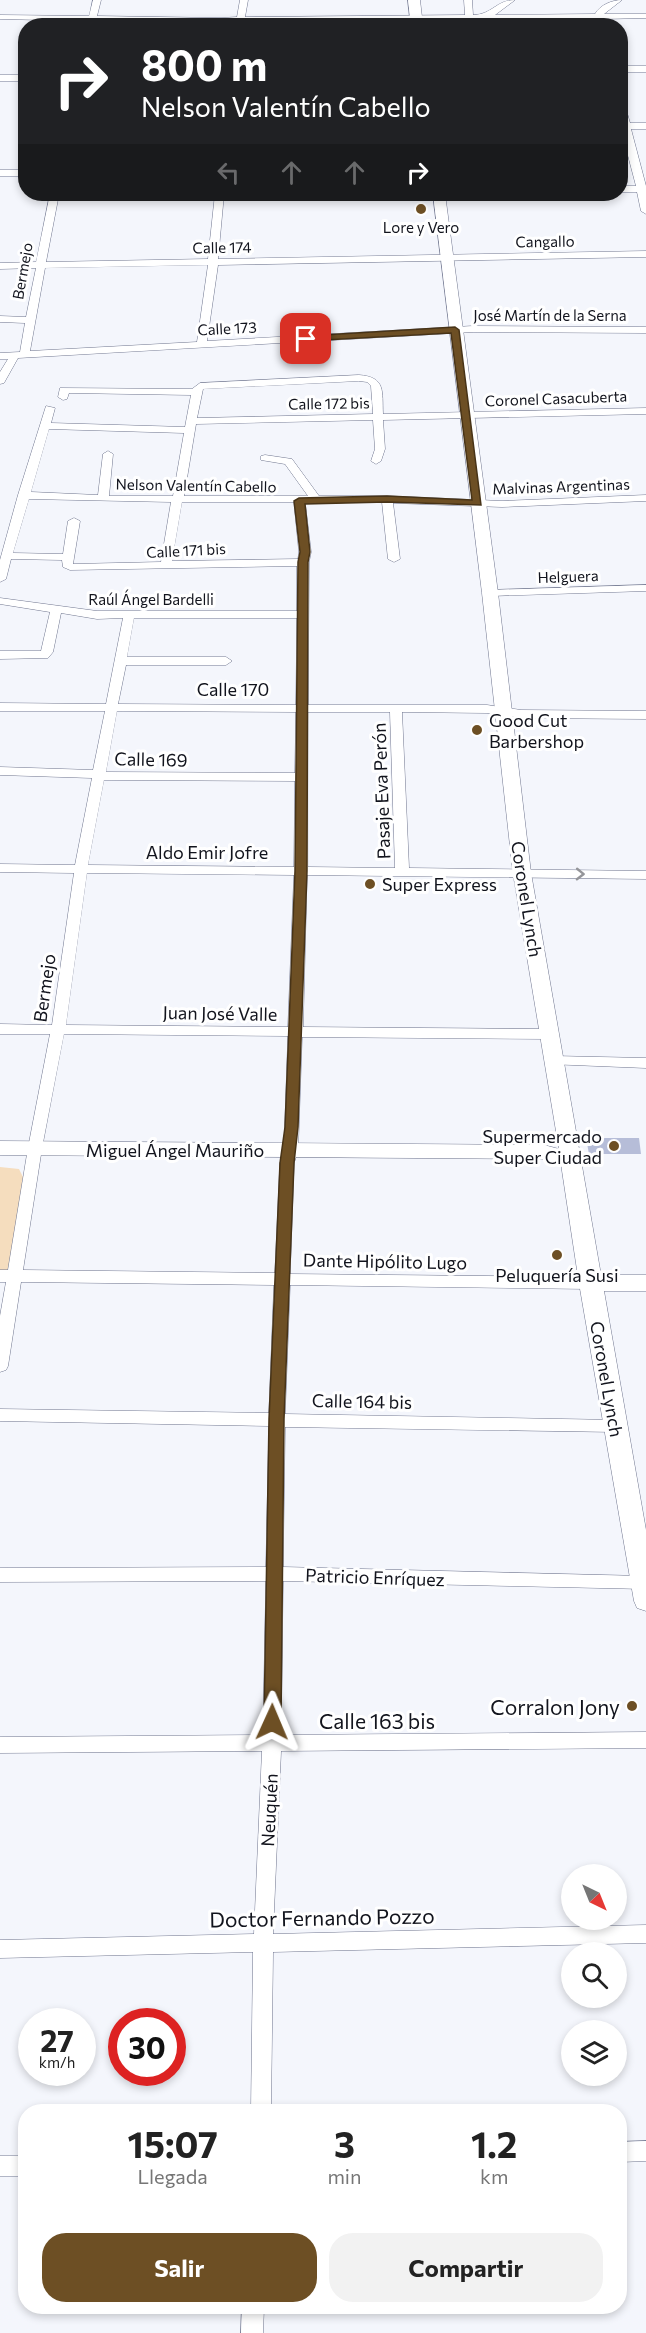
<!DOCTYPE html>
<html lang="es">
<head>
<meta charset="utf-8">
<style>
	:root { --surface:#fff; --page:#f2f2f2; --text:#222; --muted:#767676; --accent:#6d4f24 }
	body { margin:0; font-family:Commissioner,sans-serif; background:var(--page); color:var(--text); height:100vh; display:flex; flex-direction:column; font-size:22px; white-space:nowrap }
	* { box-sizing:border-box; margin:0 }
	p { font-size:20px; color:var(--muted) }
	.icon { flex:none; width:33px; height:33px; fill:none; stroke:currentColor; stroke-width:2; stroke-linecap:round; stroke-linejoin:round }
	.map { position:relative; flex:1; overflow:hidden }
	.drawer { position:absolute; left:18px; top:2104px; width:609px; height:210px; display:flex; flex-direction:column; background:var(--surface); border-radius:24px; box-shadow:0 3px 9px #0003 }
	.drawer>* { flex:none }
	.banner { position:absolute; left:18px; top:18px; width:610px; height:183px; border-radius:24px; box-shadow:0 3px 9px #0003; background:#202124; color:#fff; overflow:hidden }
	.needle { width:39px; rotate:137deg }
	.buttons { position:absolute; left:561px; top:1864px; display:grid; gap:12px }
	.buttons a { display:grid; place-items:center; width:66px; height:66px; border-radius:50%; background:var(--surface); box-shadow:0 3px 9px #0003; font-size:30px }
	.speed { position:absolute; left:18px; top:2008px; display:flex; gap:12px; font-size:30px; font-weight:700; text-align:center }
	.speed>* { display:grid; place-content:center; width:78px; height:78px; border-radius:50%; background:var(--surface); box-shadow:0 3px 9px #0003; line-height:1 }
	.speed small { font-size:15px; font-weight:400 }
	.speed .limit { border:9px solid #d22; background:#fff; color:#111 }
	.pin { position:absolute; display:grid; place-items:center; width:51px; height:51px; color:#fff; margin:-26px; border-radius:12px; box-shadow:0 3px 9px #0006 }
	.me { position:absolute; width:66px; margin:-33px; rotate:1deg; stroke-linejoin:round; filter:drop-shadow(0 0 4px #0008) }
	.turn { display:flex; align-items:center; gap:21px; height:126px; padding:0 24px; font-size:27px }
	.turn .icon { width:78px; height:78px; stroke-width:2.5 }
	.turn b { display:block; font-size:42px; line-height:51px }
	.lanes { display:flex; align-items:center; height:57px; padding:0 24px; background:#0003; justify-content:center; gap:30px; direction:ltr }
	.lanes .off { opacity:.35 }
	.eta { display:flex; justify-content:space-evenly; align-items:center; height:102px; text-align:center }
	.eta b { font-size:36px; font-weight:700; line-height:42px }
	.primary-button { display:flex; gap:12px; margin-top:auto; padding:12px 24px }
	.primary-button a { flex:1; height:69px; border-radius:24px; background:var(--accent); color:#fff; font-size:24px; font-weight:700; line-height:69px; text-align:center }
	.primary-button a+a { background:var(--page); color:var(--text) }
	.map>svg:first-child { display:block }
	.green { fill:#f5ddbe }
	.building { fill:#b6bdd8 }
	.lines { fill:none; stroke-linecap:round; stroke-linejoin:round }
	.street-casing { stroke:#70768f; stroke-width:1 }
	.secondary-casing { stroke:#70768f; stroke-width:1 }
	.street { fill:#fff; fill-rule:evenodd }
	.secondary { fill:#fff; fill-rule:evenodd }
	.oneway { stroke:#949599 }
	.route { fill:#6d4f24; stroke:#473317; stroke-width:1.5 }
	.poi-dot { fill:#6d4f24; stroke:#fff; stroke-width:2 }
	.labels { text-anchor:middle; dominant-baseline:central; stroke-width:6; stroke-linejoin:round; paint-order:stroke }
	.far-poi-label { font-size:15px; fill:#12141d; stroke:#fff }
	.far-street-label { font-size:15px; fill:#12141d; stroke:#fff }
	.street-label { font-size:18px; fill:#12141d; stroke:#fff }
	.poi-label { font-size:18px; fill:#12141d; stroke:#fff; text-anchor:start }
	.near-poi-label { font-size:21px; fill:#12141d; stroke:#fff; text-anchor:end }
	.near-street-label { font-size:21px; fill:#12141d; stroke:#fff }
</style>
</head>
<body>
<div class="map">
<svg width="646" height="2333" viewBox="0 0 646 2333">
	<rect width="100%" height="100%" fill="#f4f6fc"/>
	<path class="green" d="M0,1167L19,1169L23,1177L11,1265L7,1270L0,1272Z"/>
	<path class="building" d="M586,1138H639L641,1154H589Z"/>
	<g class="lines">
		<g class="street-casing">
			<path id="street" d="M93,0H101L97,16L221,18L237,17L240,0H248L245,17L465,15L464,0H472L473,15C492,15 496,0 515,0L495,15L595,14C600,5 612,0 622,0L604,14H646V18L602,19L598,22L594,19L244,22L243,26H235L236,22L95,21L94,26H86L87,21L0,19V15L89,16Z
				M621,66H646V72H621Z
				M0,75H26V81H0Z
				M621,103L625,106L630,123H646V129H631L646,186V214L641,211L637,192H621V186H636L621,129Z
				M0,170H26V176H0Z
				M50,194H59L46,262L208,259L215,194H224L218,259L646,251V257L218,265L207,341L473,326L646,327V333L473,332L18,358L4,383L0,384V372L8,359H0V353L20,352L25,323L0,322V316L26,317L36,268L0,269V263L36,262ZM208,265L197,342L30,351L45,268Z
				M259,194H431L426,197H264Z
				M359,375C386,377 382,391 383,414L646,408V414L383,420L385,449L381,461L376,464L371,461L375,449L373,420L196,424L184,496H308L285,464L261,460V456L265,455L292,459L319,496H387L502,501L646,495V501L502,507L393,503L400,559L394,562L388,559L382,502H305L311,552L309,562L308,705H487L521,710L646,711V719L521,718L487,713L402,712L409,868L646,871V879L307,875L303,1027L548,1029L555,1034L548,1039L302,1037L298,1151L294,1163L290,1274L590,1277L596,1279L598,1283L596,1287L590,1289L290,1285L285,1414L616,1420L622,1421L624,1426L622,1431L616,1432L285,1427L283,1567L643,1576L646,1577V1589L283,1581L281,1735L646,1732V1748L281,1751L273,1934L646,1925V1943L273,1952L271,2112H251L253,1952L0,1958V1940L254,1934L262,1751L0,1753V1737L263,1735L266,1581L0,1582V1568L266,1567L269,1426L0,1421V1409L269,1413L274,1285L21,1282L8,1366L6,1370L0,1372V1316L6,1282H0V1270H8L28,1148L50,1034H0V1024L52,1025L74,873L0,872V864L75,865L92,778L0,775V767L93,770L105,711H0V703L106,704L123,618L97,619L61,613L53,652L48,658L0,659V651H41L50,612L0,604V598L97,611H297V566L70,570L63,567L62,560L11,559L6,579L0,582V560L18,495L46,406L55,408L51,423L185,427L191,395L69,393L67,399L63,400L58,397L60,388L192,389L200,383ZM359,381L367,382L371,386L373,414L197,418L203,389ZM49,429L184,433L173,496H109L113,454L108,451L103,454L98,495L31,492ZM29,499L171,502L161,562L73,564L80,521L74,518L68,521L63,554L13,553ZM182,502H294L299,552L298,559L172,561ZM134,618H297L296,705L118,704L126,665H226L232,661L226,657H127ZM117,711L296,712L295,773L106,772ZM308,712H390L395,868L308,867ZM104,780L295,781L294,867L88,865ZM87,873L294,875L288,1027L66,1025ZM64,1034L288,1036L284,1151L280,1163L275,1273L23,1270L42,1148Z
				M646,585V591L490,596L484,593L490,590Z
				M553,1056L646,1058V1068L548,1064L546,1061Z
				M646,2141V2161L620,2162V2142Z
				M0,2156H26V2176H0Z
				M242,2307H264L263,2333H241Z"/>
		</g>
		<g class="secondary-casing">
			<path id="secondary" d="M408,0H420L423,26H411Z
				M433,194H445L498,593L531,873L601,1275H646V1291H604L646,1530V1611L637,1608L634,1601L579,1283L561,1164L544,1159L0,1155V1141L544,1145L559,1149L513,873L482,593Z"/>
		</g>
		<use href="#street" class="street"/>
		<use href="#secondary" class="secondary"/>
	</g>
	<defs><path id="oneway-chevron" d="M-2-3.5L2.5 0L-2 3.5" fill="none" stroke-width="1.6" stroke-linecap="round" stroke-linejoin="round" transform="scale(1.5)"/></defs>
	<use class="oneway" href="#oneway-chevron" transform="translate(580 874) rotate(1)"/>
	<path class="route" d="M455,327L459,330L481,505L387,502L305,504L310,552L308,562L307,871L298,1127L294,1163L284,1419L281,1722L278,1727L272,1729L266,1727L264,1722L269,1419L280,1163L285,1127L295,871L298,562L300,552L294,501L299,498L387,496L472,500L451,333L306,341L302,339L306,336Z"/>
	<g class="poi-dot">
		<circle cx="421" cy="209" r="6"/>
		<circle cx="477" cy="730" r="6"/>
		<circle cx="370" cy="884" r="6"/>
		<circle cx="614" cy="1146" r="6"/>
		<circle cx="557" cy="1255" r="6"/>
		<circle cx="632" cy="1706" r="6"/>
	</g>
	<g class="labels">
		<g class="far-poi-label">
			<text x="421" y="227">Lore y Vero</text>
		</g>
		<g class="far-street-label">
			<text transform="translate(545 241) rotate(-1)">Cangallo</text>
			<text transform="translate(222 247) rotate(-1)">Calle 174</text>
			<text transform="translate(22 271) rotate(-80)">Bermejo</text>
			<text x="550" y="315">José Martín de la Serna</text>
			<text transform="translate(227 328) rotate(-3)">Calle 173</text>
			<text transform="translate(556 398) rotate(-2)">Coronel Casacuberta</text>
			<text transform="translate(329 403) rotate(-1)">Calle 172 bis</text>
			<text transform="translate(196 485) rotate(1)">Nelson Valentín Cabello</text>
			<text transform="translate(561 486) rotate(-2)">Malvinas Argentinas</text>
			<text transform="translate(186 550) rotate(-3)">Calle 171 bis</text>
			<text transform="translate(568 576) rotate(-2)">Helguera</text>
			<text x="151" y="599">Raúl Ángel Bardelli</text>
		</g>
		<g class="street-label">
			<text x="233" y="689">Calle 170</text>
			<text transform="translate(151 759) rotate(1)">Calle 169</text>
			<text transform="translate(381 791) rotate(-92)">Pasaje Eva Perón</text>
			<text x="207" y="852">Aldo Emir Jofre</text>
			<text transform="translate(527 899) rotate(81)">Coronel Lynch</text>
			<text transform="translate(44 988) rotate(-82)">Bermejo</text>
			<text transform="translate(220 1013) rotate(1)">Juan José Valle</text>
			<text x="175" y="1150">Miguel Ángel Mauriño</text>
			<text transform="translate(385 1261) rotate(1)">Dante Hipólito Lugo</text>
			<text transform="translate(607 1379) rotate(80)">Coronel Lynch</text>
			<text transform="translate(362 1401) rotate(1)">Calle 164 bis</text>
			<text transform="translate(375 1577) rotate(2)">Patricio Enríquez</text>
			<text transform="translate(269 1810) rotate(-87)">Neuquén</text>
		</g>
		<g class="poi-label">
			<text x="489" y="720">Good Cut<tspan x="489" dy="21">Barbershop</tspan></text>
			<text x="382" y="884">Super Express</text>
			<text x="602" y="1136" text-anchor="end">Supermercado<tspan x="602" dy="21">Super Ciudad</tspan></text>
			<text x="557" y="1275" text-anchor="middle">Peluquería Susi</text>
		</g>
		<g class="near-poi-label">
			<text x="620" y="1706">Corralon Jony</text>
		</g>
		<g class="near-street-label">
			<text x="377" y="1720">Calle 163 bis</text>
			<text transform="translate(322 1917) rotate(-1)">Doctor Fernando Pozzo</text>
		</g>
	</g>
</svg>
<div class="buttons">
<a><svg class="needle" viewBox="-14 -14 28 28"><path d="M0-13l5 13h-10z" fill="#e53935"/><path d="M0 13l5-13h-10z" fill="#767676"/></svg></a>
<a><svg class="icon" aria-label="search" viewBox="0 0 24 24"><circle cx="10" cy="10" r="6"/><path d="M15 15l6 6"/></svg></a>
<a><svg class="icon" aria-label="layers" viewBox="0 0 24 24"><path d="M12 4l9 5-9 5-9-5zM3 14l9 5 9-5"/></svg></a>
</div>
<div class="speed"><div>27<small>km/h</small></div><div class="limit">30</div></div>
<div class="pin" style="left:306px;top:339px;background:#d93025"><svg class="icon" aria-label="arrive" viewBox="0 0 24 24"><path d="M6 21V4h12l-3 4 3 4H6"/></svg></div>
<svg class="me" style="left:272px;top:1722px" viewBox="-20 -20 40 40"><path d="M0-17L14 15 0 8-14 15z" fill="#6d4f24" stroke="#fff" stroke-width="4"/></svg>
<div class="banner">
<div class="turn"><svg class="icon" aria-label="right" viewBox="0 0 24 24"><path d="M7 20v-9h11M14 6l5 5-5 5"/></svg><div><b>800 m</b>Nelson Valentín Cabello</div></div>
<div class="lanes"><svg class="icon off" aria-label="left" viewBox="0 0 24 24"><path d="M17 20v-9H6M10 6l-5 5 5 5"/></svg><svg class="icon off" aria-label="ahead" viewBox="0 0 24 24"><path d="M12 20V5M6 11l6-6 6 6"/></svg><svg class="icon off" aria-label="ahead" viewBox="0 0 24 24"><path d="M12 20V5M6 11l6-6 6 6"/></svg><svg class="icon" aria-label="right" viewBox="0 0 24 24"><path d="M7 20v-9h11M14 6l5 5-5 5"/></svg></div>
</div>
<section class="drawer">
<div class="eta">
<div><b>15:07</b><p>Llegada</p></div>
<div><b>3</b><p>min</p></div>
<div><b>1.2</b><p>km</p></div>
</div>
<div class="primary-button"><a>Salir</a><a>Compartir</a></div>
</section>
</div>
</body>
</html>
